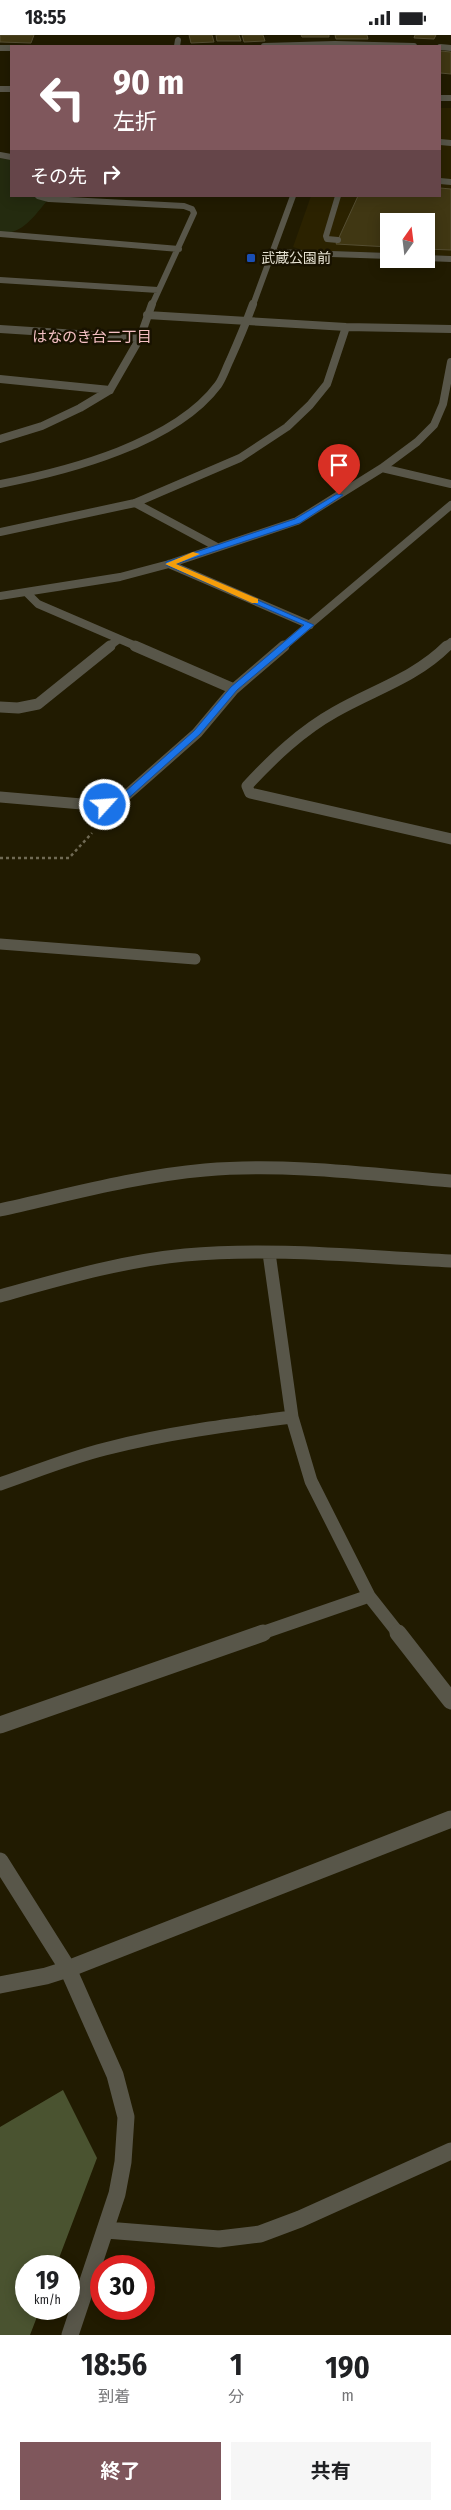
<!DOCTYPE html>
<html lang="ja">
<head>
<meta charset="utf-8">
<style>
	:root { --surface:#fff; --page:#f6f6f6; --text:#202124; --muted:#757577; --accent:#7f575c }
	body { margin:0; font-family:"Fira Sans Condensed","Noto Sans JP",sans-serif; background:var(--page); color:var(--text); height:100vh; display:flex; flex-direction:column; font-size:19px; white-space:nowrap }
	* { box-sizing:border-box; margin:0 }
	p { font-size:16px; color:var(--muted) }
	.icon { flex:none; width:28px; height:28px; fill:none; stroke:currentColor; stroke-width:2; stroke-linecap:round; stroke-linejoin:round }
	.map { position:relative; height:2300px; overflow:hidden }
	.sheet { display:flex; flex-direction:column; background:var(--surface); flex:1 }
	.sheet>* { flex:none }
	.hud { position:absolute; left:10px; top:10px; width:431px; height:152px; border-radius:0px; box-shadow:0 2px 12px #0003; background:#7f575c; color:#fff; overflow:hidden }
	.needle { width:32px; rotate:14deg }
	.buttons { position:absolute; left:380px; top:178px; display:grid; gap:10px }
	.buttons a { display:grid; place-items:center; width:55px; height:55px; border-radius:0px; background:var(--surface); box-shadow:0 2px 12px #0003; font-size:25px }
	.speed { position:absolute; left:15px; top:2220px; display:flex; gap:10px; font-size:25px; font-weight:700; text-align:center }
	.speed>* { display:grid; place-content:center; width:65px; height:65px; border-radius:50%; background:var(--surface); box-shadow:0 2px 12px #0003; line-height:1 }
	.speed small { font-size:12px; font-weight:400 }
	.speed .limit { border:8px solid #d22; background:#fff; color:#111 }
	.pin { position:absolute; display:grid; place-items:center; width:42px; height:42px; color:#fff; margin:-51px -21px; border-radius:50% 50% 50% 0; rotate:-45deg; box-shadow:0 0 5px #0007 }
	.pin .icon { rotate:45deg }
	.me { position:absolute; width:55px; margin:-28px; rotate:64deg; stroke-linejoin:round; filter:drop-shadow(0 0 4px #0008) }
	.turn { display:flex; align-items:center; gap:18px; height:105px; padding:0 20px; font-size:22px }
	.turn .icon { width:65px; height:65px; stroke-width:2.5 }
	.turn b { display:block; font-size:35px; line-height:42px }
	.then { display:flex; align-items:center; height:48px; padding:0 20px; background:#0003; gap:10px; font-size:19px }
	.eta { display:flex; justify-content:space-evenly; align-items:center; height:85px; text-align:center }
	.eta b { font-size:30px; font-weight:700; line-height:35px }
	.primary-button { display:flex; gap:10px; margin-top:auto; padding:10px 20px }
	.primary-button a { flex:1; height:58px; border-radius:0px; background:var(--accent); color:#fff; font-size:20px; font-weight:700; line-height:58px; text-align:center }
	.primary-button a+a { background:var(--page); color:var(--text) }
	.status { display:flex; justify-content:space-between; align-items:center; height:35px; padding:0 25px; background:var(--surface); direction:ltr }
	.status svg { height:14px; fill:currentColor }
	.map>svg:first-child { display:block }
	.built { fill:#2b2200 }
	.green { fill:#242b0f }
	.forest { fill:#4a5330 }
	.building { fill:#403713; stroke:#554e32 }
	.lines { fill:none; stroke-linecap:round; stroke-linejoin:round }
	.path { stroke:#706a54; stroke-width:2.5; stroke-dasharray:3 3; stroke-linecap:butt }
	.service-far1 { stroke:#585649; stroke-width:6 }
	.service { stroke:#585649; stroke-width:11 }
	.minor-far4 { stroke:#585649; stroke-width:6 }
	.minor-far3 { stroke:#585649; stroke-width:8 }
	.minor-far2 { stroke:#585649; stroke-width:11 }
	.minor-far1 { stroke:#585649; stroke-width:13 }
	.minor { stroke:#585649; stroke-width:17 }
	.tertiary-far2 { stroke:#585649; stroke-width:6 }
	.tertiary-far1 { stroke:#585649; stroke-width:8 }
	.tertiary { stroke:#585649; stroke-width:13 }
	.route { fill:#1a73e8; stroke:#114b97 }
	.slow { fill:#f59e0b }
	.transit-dot { fill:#1a4fb4; stroke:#181200; stroke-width:2 }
	.labels { text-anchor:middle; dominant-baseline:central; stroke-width:5; stroke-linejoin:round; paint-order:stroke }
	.far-poi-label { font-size:14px; fill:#e5e1d1; stroke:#181200; text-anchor:start }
	.far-neighbourhood-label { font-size:15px; fill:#f4c0c3; stroke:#181200 }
</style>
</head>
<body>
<div class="status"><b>18:55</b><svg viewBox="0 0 49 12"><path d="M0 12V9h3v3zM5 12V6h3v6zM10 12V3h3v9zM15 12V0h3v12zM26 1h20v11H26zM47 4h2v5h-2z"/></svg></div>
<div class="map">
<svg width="451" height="2300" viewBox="0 0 451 2300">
	<rect width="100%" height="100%" fill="#211b01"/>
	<path class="built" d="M440,73H451V221L426,220V186H389V218L302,215L293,212L311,161H440Z"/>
	<path class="green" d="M0,123L11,125V161H51C37,177 23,201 0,198Z"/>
	<path class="forest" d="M63,2055L97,2123L56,2231H26V2274H40L30,2300H0V2092Z"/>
	<path class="building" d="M0,0H34L31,8L0,7Z
		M189,0H212L214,7L191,8Z
		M216,0H239L241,6H217Z
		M242,0H263L265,6L244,7Z
		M301,0H329V2H302Z
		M335,0H367L368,4H336Z
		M415,0H436L434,4L414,3Z
		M440,16L451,17V39L440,38Z
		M440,153L451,154V215L426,214V186H389V212L336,209L358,161H440Z"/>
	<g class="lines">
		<path class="path" d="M0,823H69L92,798"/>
		<path class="service-far1" d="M177,11L178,5
			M440,107L451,108
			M440,146L451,147
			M338,161L326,201L327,204L338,205"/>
		<path class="service" d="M0,909L195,924"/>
		<path class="minor-far4" d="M264,11L335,9L414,11
			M440,12L451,13
			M0,13H11
			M0,120L11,122
			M38,161L49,164L184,171L192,174L194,178L152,270
			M0,199L179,214
			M274,217L389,221
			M426,223L451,224
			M0,245L158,255"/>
		<path class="minor-far3" d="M147,280L346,292L451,294
			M0,294L140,303
			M0,344L110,355
			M0,404L42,391L80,373L110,355L140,303L152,269
			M382,433L451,449
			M135,468L217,512
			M0,497L135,468L240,423L287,392L310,370L327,349L346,292
			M169,529L310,590
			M27,558L38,569L138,612
			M0,561L120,542L169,529L297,486L382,433L417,407L434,390L443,369L451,327
			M108,612L119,604
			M283,612L451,470
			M445,612L451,607"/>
		<path class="minor-far2" d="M135,611L234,654
			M447,611C415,643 373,655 335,677C301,696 273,723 247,751L250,758L451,804
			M0,672L18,673L38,669L110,611
			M0,762L105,771L120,766L197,698L234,654L284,611"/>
		<path class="minor-far1" d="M269,1218L292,1382L311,1446L369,1561L399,1599
			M0,1261C61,1244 122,1226 185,1220C274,1212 363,1222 451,1226
			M0,1449C35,1437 69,1423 105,1414C166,1398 229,1390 292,1382
			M259,1599L369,1561"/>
		<path class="minor" d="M398,1598L451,1666
			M0,1690L263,1598
			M0,1826L68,1934L115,2040L126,2082L123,2127L117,2159L70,2300
			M0,1950L46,1941L68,1934L451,1784
			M106,2195L219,2204L260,2199L300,2184L451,2116"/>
		<path class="tertiary-far2" d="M0,54H11
			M440,63H451
			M253,270L293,161"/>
		<path class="tertiary-far1" d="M0,449C68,436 175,408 218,350C223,343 226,333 230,325C238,307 246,288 253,269"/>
		<path class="tertiary" d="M0,1175C68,1160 136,1141 205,1135C287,1128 369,1139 451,1146"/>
	</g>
	<path class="route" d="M337,459L343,460L300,488L176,529L314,590L237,655L200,699L123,768L102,772V769L117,764L194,696L231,652L304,590L166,530V527L295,484Z"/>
	<path class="slow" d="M193,517L200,519L176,529L258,564V568H252L165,529Z"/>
	<rect class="transit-dot" x="246" y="218" width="10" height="10" rx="2.5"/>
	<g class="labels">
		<g class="far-poi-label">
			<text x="261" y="223">武蔵公園前</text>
		</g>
		<g class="far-neighbourhood-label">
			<text x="92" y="302">はなのき台二丁目</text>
		</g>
	</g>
</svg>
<div class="buttons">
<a><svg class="needle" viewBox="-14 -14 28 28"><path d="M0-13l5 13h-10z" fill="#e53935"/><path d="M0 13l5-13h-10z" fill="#757577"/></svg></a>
</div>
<div class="speed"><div>19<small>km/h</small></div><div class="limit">30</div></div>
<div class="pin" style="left:339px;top:460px;background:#d93025"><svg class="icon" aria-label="arrive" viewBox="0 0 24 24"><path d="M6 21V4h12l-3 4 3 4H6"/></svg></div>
<svg class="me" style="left:105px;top:770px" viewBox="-20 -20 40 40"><circle r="17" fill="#1a73e8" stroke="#fff" stroke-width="3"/><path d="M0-11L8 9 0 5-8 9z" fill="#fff"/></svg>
<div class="hud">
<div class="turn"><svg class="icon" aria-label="left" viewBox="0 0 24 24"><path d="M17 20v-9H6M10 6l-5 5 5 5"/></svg><div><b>90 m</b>左折</div></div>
<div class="then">その先<svg class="icon" aria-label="right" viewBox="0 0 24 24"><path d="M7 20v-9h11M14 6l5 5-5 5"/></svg></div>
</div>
</div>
<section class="sheet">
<div class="eta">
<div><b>18:56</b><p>到着</p></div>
<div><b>1</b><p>分</p></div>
<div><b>190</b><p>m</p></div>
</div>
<div class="primary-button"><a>終了</a><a>共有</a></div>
</section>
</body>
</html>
